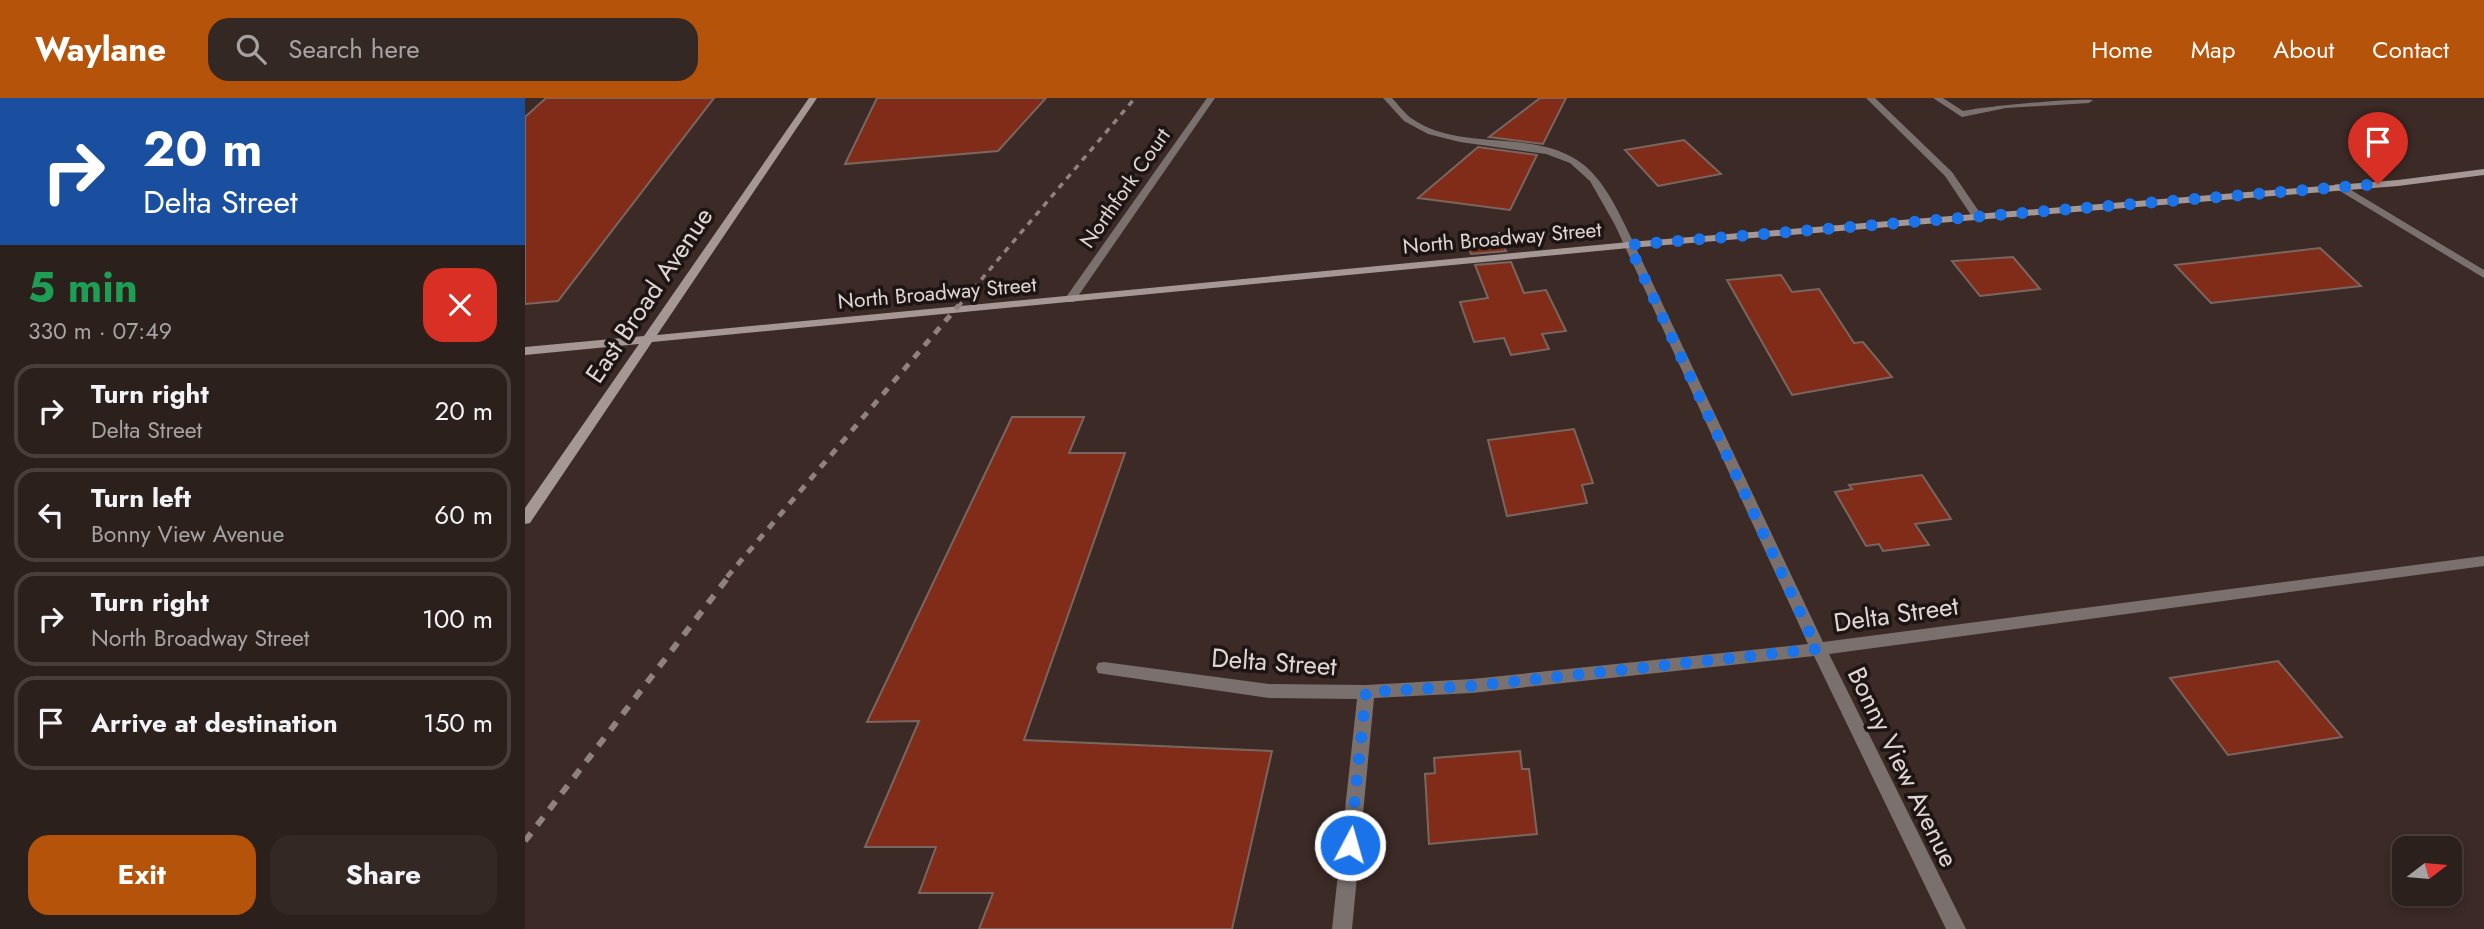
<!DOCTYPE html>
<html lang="en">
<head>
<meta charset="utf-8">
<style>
	:root { --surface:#2c201c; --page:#342825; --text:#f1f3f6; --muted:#a6a3a3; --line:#483e3b; --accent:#b45309 }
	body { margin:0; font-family:Jost,sans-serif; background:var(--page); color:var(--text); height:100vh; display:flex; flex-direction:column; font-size:26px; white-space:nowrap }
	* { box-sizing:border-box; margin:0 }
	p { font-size:23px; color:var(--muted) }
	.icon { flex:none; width:38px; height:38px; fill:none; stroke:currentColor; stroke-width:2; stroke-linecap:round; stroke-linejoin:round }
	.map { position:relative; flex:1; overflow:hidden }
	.drawer { display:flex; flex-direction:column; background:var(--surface); width:525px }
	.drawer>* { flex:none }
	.top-card { background:#1a4fa0; color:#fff; overflow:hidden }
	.needle { width:46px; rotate:74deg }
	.buttons { position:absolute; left:1867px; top:738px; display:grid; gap:14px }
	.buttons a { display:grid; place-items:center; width:70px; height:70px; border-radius:14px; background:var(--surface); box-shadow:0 4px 10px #0003,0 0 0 2px var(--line); font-size:35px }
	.pin { position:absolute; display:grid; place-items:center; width:60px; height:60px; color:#fff; margin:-72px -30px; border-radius:50% 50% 50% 0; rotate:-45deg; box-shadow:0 0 7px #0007 }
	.pin .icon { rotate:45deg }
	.me { position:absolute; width:77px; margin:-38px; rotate:6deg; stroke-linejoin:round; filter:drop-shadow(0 0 5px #0008) }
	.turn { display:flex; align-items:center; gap:24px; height:147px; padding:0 28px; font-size:32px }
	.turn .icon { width:91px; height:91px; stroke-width:2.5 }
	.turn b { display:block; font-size:49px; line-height:60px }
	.round { display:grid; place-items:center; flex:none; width:74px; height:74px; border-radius:21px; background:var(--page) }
	.headline { display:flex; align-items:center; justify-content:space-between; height:119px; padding:0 28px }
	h1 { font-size:42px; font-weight:700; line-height:52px; color:#1e9e55 }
	.button { display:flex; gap:14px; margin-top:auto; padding:14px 28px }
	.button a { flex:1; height:80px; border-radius:21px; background:var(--accent); color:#fff; font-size:28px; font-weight:700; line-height:80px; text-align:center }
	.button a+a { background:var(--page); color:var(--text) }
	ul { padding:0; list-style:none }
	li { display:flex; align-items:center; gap:21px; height:94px; margin:0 14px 10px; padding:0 14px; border:4px solid var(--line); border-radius:21px }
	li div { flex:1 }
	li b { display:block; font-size:26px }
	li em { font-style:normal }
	header { display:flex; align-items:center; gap:42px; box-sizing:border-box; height:98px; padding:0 35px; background:var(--accent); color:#fff }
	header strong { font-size:33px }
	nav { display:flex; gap:38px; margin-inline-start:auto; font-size:24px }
	.search { width:490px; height:63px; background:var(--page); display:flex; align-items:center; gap:18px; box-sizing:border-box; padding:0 24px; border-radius:21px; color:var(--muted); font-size:26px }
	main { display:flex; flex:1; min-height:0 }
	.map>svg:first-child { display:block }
	.building { fill:#802c19; stroke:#796661; stroke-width:2 }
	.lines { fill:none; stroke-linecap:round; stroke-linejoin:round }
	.lane { fill:#7a716f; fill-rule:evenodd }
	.street { fill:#7a716f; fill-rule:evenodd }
	.secondary { fill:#a59794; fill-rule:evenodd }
	.rail-far2 { stroke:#8f827e; stroke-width:3.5; stroke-dasharray:6 6; stroke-linecap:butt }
	.rail-far1 { stroke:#8f827e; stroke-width:5; stroke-dasharray:8 8; stroke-linecap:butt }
	.rail { stroke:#8f827e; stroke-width:6; stroke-dasharray:10 10; stroke-linecap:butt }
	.route { stroke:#1a73e8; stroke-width:12; stroke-dasharray:0 21.6 }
	.labels { text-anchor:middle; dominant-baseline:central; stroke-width:7; stroke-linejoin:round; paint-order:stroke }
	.far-street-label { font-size:21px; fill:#e0d5d2; stroke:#1c1513 }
	.street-label { font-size:26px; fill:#e0d5d2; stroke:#1c1513 }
</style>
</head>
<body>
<header>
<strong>Waylane</strong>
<div class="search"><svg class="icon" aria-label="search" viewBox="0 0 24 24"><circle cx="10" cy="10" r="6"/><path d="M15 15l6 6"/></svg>Search here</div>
<nav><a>Home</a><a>Map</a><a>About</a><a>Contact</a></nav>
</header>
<main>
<section class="drawer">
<div class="top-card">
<div class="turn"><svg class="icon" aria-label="right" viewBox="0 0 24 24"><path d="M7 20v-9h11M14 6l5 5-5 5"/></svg><div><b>20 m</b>Delta Street</div></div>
</div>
<div class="headline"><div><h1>5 min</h1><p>330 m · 07:49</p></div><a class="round" style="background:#d93025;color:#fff"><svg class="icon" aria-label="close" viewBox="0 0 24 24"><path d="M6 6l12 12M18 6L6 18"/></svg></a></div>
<ul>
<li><svg class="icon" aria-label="right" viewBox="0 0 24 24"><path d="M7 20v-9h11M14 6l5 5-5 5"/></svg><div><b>Turn right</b><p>Delta Street</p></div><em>20 m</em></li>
<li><svg class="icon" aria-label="left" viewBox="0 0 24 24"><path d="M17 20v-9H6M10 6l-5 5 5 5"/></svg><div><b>Turn left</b><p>Bonny View Avenue</p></div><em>60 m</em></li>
<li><svg class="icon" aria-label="right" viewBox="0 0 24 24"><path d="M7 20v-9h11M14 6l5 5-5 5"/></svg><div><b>Turn right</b><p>North Broadway Street</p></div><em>100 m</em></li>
<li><svg class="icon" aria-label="arrive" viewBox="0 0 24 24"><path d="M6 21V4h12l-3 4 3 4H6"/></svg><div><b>Arrive at destination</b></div><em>150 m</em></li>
</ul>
<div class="button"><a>Exit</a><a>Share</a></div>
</section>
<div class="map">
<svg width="1959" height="831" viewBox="0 0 1959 831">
	<rect width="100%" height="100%" fill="#3b2a26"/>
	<path class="building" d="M21,0H189L33,203L0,206V19Z
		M352,0H521L473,53L320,66Z
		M1015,0H1041L1018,46L964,39Z
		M1159,42L1196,76L1133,88L1100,52Z
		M953,49L1012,57L985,112L893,100Z
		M974,135L981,153L946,156L943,148Z
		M1795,150L1836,188L1686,205L1650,167Z
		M1488,159L1515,191L1455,198L1427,163Z
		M986,164L999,195L1021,192L1041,233L1017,236L1024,251L986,257L979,240L949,244L935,204L963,200L950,167Z
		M1256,177L1267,194L1294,191L1329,245L1338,244L1367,279L1267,297L1202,182Z
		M487,319H559L544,355H600L499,642L747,653L707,831H454L468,795H394L411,749H340L394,623L342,624Z
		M1049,331L1068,385L1057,387L1062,405L982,418L963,342Z
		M1397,377L1426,421L1390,426L1404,447L1358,453L1354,446L1341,448L1310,394L1327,391L1324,387Z
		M1753,563L1817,639L1703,657L1645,580Z
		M995,653L997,671H1004L1012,736L904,746L900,676L910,675L909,660Z"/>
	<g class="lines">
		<path class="lane" d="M682,0H690L549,204H541L539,202Z"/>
		<path class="street" d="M858,0H867C873,6 879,15 886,20C933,54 1004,31 1052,62C1075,77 1088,103 1100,127L1298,544L1959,458V468L1304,556L1441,831H1421L1289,558L947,595L849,600L827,831H807L832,601L744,600L579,576L573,575L571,570L573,565L579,564L744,586L841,587L947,581L1283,546L1090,127L1065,83L1045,65L1021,56L935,44L903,36L879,23Z
			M1341,0H1350L1427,74L1457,118L1456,120H1448L1420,78Z
			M1408,0H1418L1438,13C1463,8 1549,0 1568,2L1564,5L1481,10L1437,19Z
			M1810,86H1816L1959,172V180L1810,90Z"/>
		<path class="secondary" d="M284,0H292L132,237L1104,144L1873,82L1959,71V77L1873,88L1104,150L127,244L5,425L0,426V410L114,246L0,257V249L119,238Z"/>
		<path class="rail-far2" d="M433,209L610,0"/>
		<path class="rail-far1" d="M202,479L434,207"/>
		<path class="rail" d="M0,743L204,478"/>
	</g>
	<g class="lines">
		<path class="route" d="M825,747L841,594L947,588L1292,551L1104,147L1853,86"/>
	</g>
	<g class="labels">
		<g class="far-street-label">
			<text transform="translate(600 90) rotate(-55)">Northfork Court</text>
			<text transform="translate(977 140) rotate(-5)">North Broadway Street</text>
			<text transform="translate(412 195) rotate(-5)">North Broadway Street</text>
		</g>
		<g class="street-label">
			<text transform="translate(124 197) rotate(-56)">East Broad Avenue</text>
			<text transform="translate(1371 516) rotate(-8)">Delta Street</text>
			<text transform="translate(749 564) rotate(4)">Delta Street</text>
			<text transform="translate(1378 669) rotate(64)">Bonny View Avenue</text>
		</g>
	</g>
</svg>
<div class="buttons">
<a><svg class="needle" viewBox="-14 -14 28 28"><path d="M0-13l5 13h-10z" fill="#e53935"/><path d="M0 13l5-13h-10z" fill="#a6a3a3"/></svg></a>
</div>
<div class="pin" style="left:1853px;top:86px;background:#d93025"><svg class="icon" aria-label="arrive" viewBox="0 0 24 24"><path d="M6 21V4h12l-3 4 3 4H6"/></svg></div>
<svg class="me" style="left:825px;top:747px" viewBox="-20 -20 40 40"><circle r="17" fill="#1a73e8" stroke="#fff" stroke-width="3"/><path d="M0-11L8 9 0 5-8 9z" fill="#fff"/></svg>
</div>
</main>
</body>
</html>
